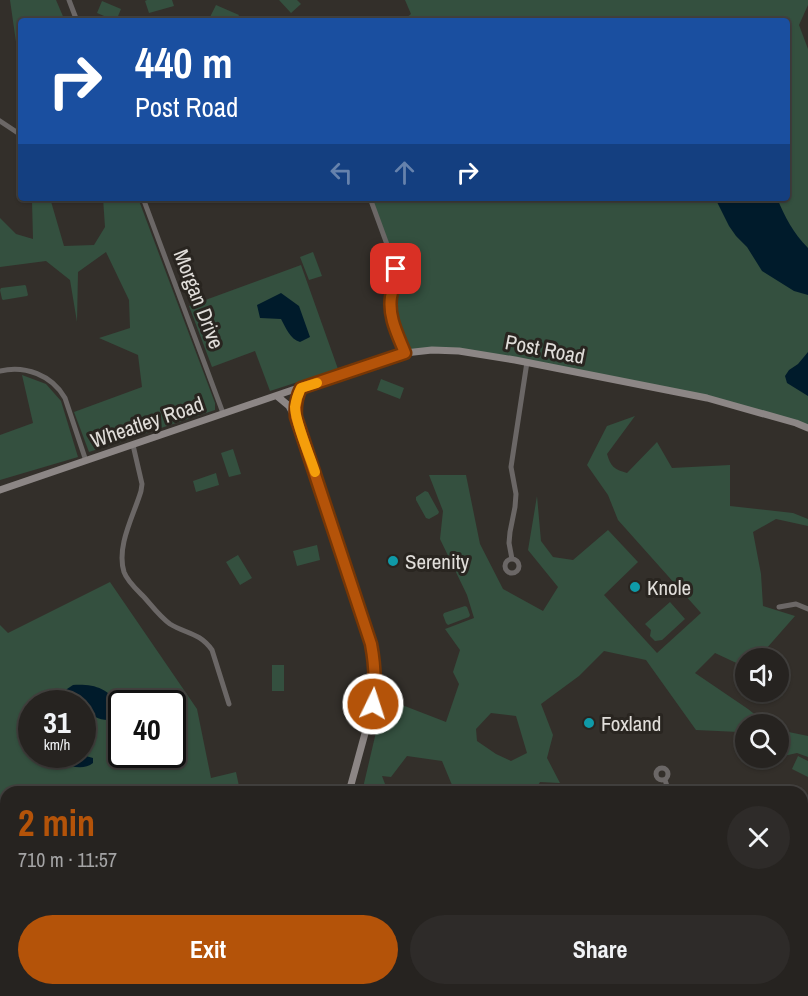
<!DOCTYPE html>
<html lang="en">
<head>
<meta charset="utf-8">
<style>
	:root { --surface:#262320; --page:#2e2b29; --text:#f1f3f6; --muted:#a4a4a5; --line:#42403e; --accent:#b45309 }
	body { margin:0; font-family:"Archivo Narrow",sans-serif; background:var(--page); color:var(--text); height:100vh; display:flex; flex-direction:column; font-size:22px; white-space:nowrap }
	* { box-sizing:border-box; margin:0 }
	p { font-size:20px; color:var(--muted) }
	.icon { flex:none; width:33px; height:33px; fill:none; stroke:currentColor; stroke-width:2; stroke-linecap:round; stroke-linejoin:round }
	.map { position:relative; flex:1; overflow:hidden }
	.drawer { position:absolute; left:0px; top:786px; width:808px; height:210px; display:flex; flex-direction:column; background:var(--surface); border-radius:18px 18px 0 0; box-shadow:0 2px 4px #0004,0 0 0 2px var(--line) }
	.drawer>* { flex:none }
	.banner { position:absolute; left:18px; top:18px; width:772px; height:183px; border-radius:6px; box-shadow:0 2px 4px #0004,0 0 0 2px var(--line); background:#1a4fa0; color:#fff; overflow:hidden }
	.buttons { position:absolute; left:735px; top:648px; display:grid; gap:12px }
	.buttons a { display:grid; place-items:center; width:54px; height:54px; border-radius:50%; background:var(--surface); box-shadow:0 2px 4px #0004,0 0 0 2px var(--line); font-size:30px }
	.speed { position:absolute; left:18px; top:690px; display:flex; gap:12px; font-size:30px; font-weight:700; text-align:center }
	.speed>* { display:grid; place-content:center; width:78px; height:78px; border-radius:50%; background:var(--surface); box-shadow:0 2px 4px #0004,0 0 0 2px var(--line); line-height:1 }
	.speed small { font-size:15px; font-weight:400 }
	.speed .limit { border:3px solid #111; border-radius:9px; background:#fff; color:#111 }
	.pin { position:absolute; display:grid; place-items:center; width:51px; height:51px; color:#fff; margin:-26px; border-radius:12px; box-shadow:0 3px 9px #0006 }
	.me { position:absolute; width:66px; margin:-33px; rotate:4deg; stroke-linejoin:round; filter:drop-shadow(0 0 4px #0008) }
	.turn { display:flex; align-items:center; gap:21px; height:126px; padding:0 18px; font-size:27px }
	.turn .icon { width:78px; height:78px; stroke-width:2.5 }
	.turn b { display:block; font-size:42px; line-height:51px }
	.lanes { display:flex; align-items:center; height:57px; padding:0 18px; background:#0003; justify-content:center; gap:30px; direction:ltr }
	.lanes .off { opacity:.35 }
	.round { display:grid; place-items:center; flex:none; width:63px; height:63px; border-radius:32px; background:var(--page) }
	.headline { display:flex; align-items:center; justify-content:space-between; height:102px; padding:0 18px }
	h1 { font-size:36px; font-weight:800; line-height:45px; color:var(--accent) }
	.action { display:flex; gap:12px; margin-top:auto; padding:12px 18px }
	.action a { flex:1; height:69px; border-radius:36px; background:var(--accent); color:#fff; font-size:24px; font-weight:800; line-height:69px; text-align:center }
	.action a+a { background:var(--page); color:var(--text) }
	.map>svg:first-child { display:block }
	.green { fill:#34503f; fill-rule:evenodd }
	.water { fill:#001b2b }
	.lines { fill:none; stroke-linecap:round; stroke-linejoin:round }
	.street { stroke:#6b6766; stroke-width:5 }
	.secondary { stroke:#8c8685; stroke-width:7 }
	.route-casing { stroke:#753606; stroke-width:15 }
	.route { stroke:#b45309; stroke-width:10 }
	.slow { stroke:#f59e0b; stroke-width:10 }
	.culture-dot { fill:#0f9aa8; stroke:#292520; stroke-width:2 }
	.labels { text-anchor:middle; dominant-baseline:central; stroke-width:6; stroke-linejoin:round; paint-order:stroke }
	.street-label { font-size:21px; fill:#e1deda; stroke:#292520 }
	.poi-label { font-size:21px; fill:#e1deda; stroke:#292520; text-anchor:start }
</style>
</head>
<body>
<div class="map">
<svg width="808" height="996" viewBox="0 0 808 996">
	<rect width="100%" height="100%" fill="#332f2a"/>
	<path class="green" d="M10,0H56L65,21H21V48L17,49Z
		M147,0H172L174,6L149,13L145,1Z
		M279,0H297L301,4L291,13Z
		M405,0H808V5L799,25L808,49V428L729,403L459,351L405,353L390,310L397,277L370,198H788V21H402L411,14Z
		M102,1L121,9L116,21L97,13Z
		M216,5L239,15L236,21H219L210,17Z
		M38,198H50L64,246L94,245L105,227L103,198H138L215,403V410L89,452L74,412L142,387L138,355L99,338L130,328L129,300L106,252L78,272L77,322L70,280L46,261L0,267V218L16,234L33,239L32,201Z
		M313,252L322,276L309,280L300,257Z
		M301,265L338,369L270,391L255,351L212,367L189,306Z
		M25,285L26,286L28,295L27,296L3,300L2,299L0,290L1,288Z
		M22,375L46,384L61,401L78,457L0,480V435L33,423Z
		M381,379L404,388L400,399L377,390Z
		M635,416L607,454C611,467 614,469 627,473L657,442L672,468L730,465V506L793,513L808,519V526L776,519L753,532L761,574L763,606L795,616L758,658H746L745,667L715,653L695,673L748,709L767,724H746L745,742L739,732L696,730L646,660L604,651L579,676L541,704L553,735L547,758L560,783L540,782L534,792H462L452,785L442,761L407,756L391,777L382,776L388,792H362L384,698L446,722L459,684L453,672L460,650L445,629L474,618L467,595L440,539L443,511L429,475H466L480,544L503,589L543,611L558,587L528,550L537,496L541,541L553,557L573,560L608,530L638,562L604,595L657,653L701,613L618,520L608,495L587,465L607,426ZM491,713L516,716L527,753L511,761L496,754L477,741L476,729Z
		M233,449L241,474L229,477L221,453Z
		M216,473L219,485L196,492L193,481Z
		M425,491L428,492L439,512L438,514L429,519L426,518L416,500V497Z
		M317,545L320,560L297,566L293,551Z
		M238,555L252,578L240,585L226,562Z
		M110,582L197,709L211,778L236,772L239,786L214,792H6V869L0,871V625L8,633ZM32,704H82V754H32ZM122,704H172V754H122Z
		M670,602L685,619L662,640L655,641L650,636L651,630L645,624Z
		M465,606L467,607L470,615L469,617L448,625L446,623L443,615L444,613Z
		M272,665H284V691H272Z
		M779,730L808,736V757L797,753L779,757Z
		M798,756L808,761V777L792,769Z"/>
	<path class="water" d="M715,198H777C785,217 793,233 808,248V295L794,291L762,271L747,247L736,236L729,226Z
		M281,293L299,306L310,337L300,342C290,339 286,328 281,319L260,318L257,305Z
		M808,352V396L787,383L785,376L789,370L798,364Z
		M73,685C95,684 107,688 120,706L119,711L111,720C98,721 94,714 83,714L82,704L48,703L67,689Z
		M56,755H82L93,758V763C82,772 63,766 56,755Z"/>
	<g class="lines">
		<path class="street" d="M69,0L77,21
			M0,121L21,135
			M143,198L223,413
			M370,198L396,269C397,282 391,294 391,307C390,322 399,339 405,353
			M0,371C25,365 52,375 65,398C67,404 69,410 71,416C76,431 81,446 86,461
			M133,445L142,484L141,491C134,515 116,546 124,572C127,581 137,590 144,597C152,606 160,617 170,624C186,634 199,632 212,650L229,704
			M505 566a7 7 0 1 1 14 0a7 7 0 1 1-14 0Z
			M512,559L509,543L510,532L515,507L516,494L511,467L527,362
			M779,607L796,604L808,609
			M656 774a6 6 0 1 1 12 0a6 6 0 1 1-12 0Z
			M665,780L669,792
			M802,889L808,891
			M0,983L6,982"/>
		<path class="secondary" d="M277,396L289,406L299,425L365,623L375,664L376,683L373,704L349,792
			M296,415C295,405 297,397 301,388
			M0,490L377,361L405,353L432,350L459,351L515,360L707,398L796,423L808,428
			M352,990L353,996"/>
	</g>
	<g class="lines">
		<g class="route-casing">
			<path id="route" d="M373,704C376,683 375,665 371,644L296,417C295,406 296,398 301,388L405,353C398,335 388,317 391,297C393,287 397,279 396,269"/>
		</g>
		<use href="#route" class="route"/>
		<path class="slow" d="M315,472C310,456 295,422 295,407C296,400 298,394 301,388L317,383"/>
	</g>
	<g class="culture-dot">
		<circle cx="393" cy="561" r="6"/>
		<circle cx="635" cy="587" r="6"/>
		<circle cx="589" cy="723" r="6"/>
	</g>
	<g class="labels">
		<g class="street-label">
			<text transform="translate(199 299) rotate(69)">Morgan Drive</text>
			<text transform="translate(545 349) rotate(11)">Post Road</text>
			<text transform="translate(147 422) rotate(-19)">Wheatley Road</text>
		</g>
		<g class="poi-label">
			<text x="405" y="561">Serenity</text>
			<text x="647" y="587">Knole</text>
			<text x="601" y="723">Foxland</text>
		</g>
	</g>
</svg>
<div class="buttons">
<a><svg class="icon" aria-label="sound" viewBox="0 0 24 24"><path d="M4 9h4l5-4v14l-5-4H4zM17 9q2 3 0 6"/></svg></a>
<a><svg class="icon" aria-label="search" viewBox="0 0 24 24"><circle cx="10" cy="10" r="6"/><path d="M15 15l6 6"/></svg></a>
</div>
<div class="speed"><div>31<small>km/h</small></div><div class="limit">40</div></div>
<div class="pin" style="left:396px;top:269px;background:#d93025"><svg class="icon" aria-label="arrive" viewBox="0 0 24 24"><path d="M6 21V4h12l-3 4 3 4H6"/></svg></div>
<svg class="me" style="left:373px;top:704px" viewBox="-20 -20 40 40"><circle r="17" fill="#b45309" stroke="#fff" stroke-width="3"/><path d="M0-11L8 9 0 5-8 9z" fill="#fff"/></svg>
<div class="banner">
<div class="turn"><svg class="icon" aria-label="right" viewBox="0 0 24 24"><path d="M7 20v-9h11M14 6l5 5-5 5"/></svg><div><b>440 m</b>Post Road</div></div>
<div class="lanes"><svg class="icon off" aria-label="left" viewBox="0 0 24 24"><path d="M17 20v-9H6M10 6l-5 5 5 5"/></svg><svg class="icon off" aria-label="ahead" viewBox="0 0 24 24"><path d="M12 20V5M6 11l6-6 6 6"/></svg><svg class="icon" aria-label="right" viewBox="0 0 24 24"><path d="M7 20v-9h11M14 6l5 5-5 5"/></svg></div>
</div>
<section class="drawer">
<div class="headline"><div><h1>2 min</h1><p>710 m · 11:57</p></div><a class="round"><svg class="icon" aria-label="close" viewBox="0 0 24 24"><path d="M6 6l12 12M18 6L6 18"/></svg></a></div>
<div class="action"><a>Exit</a><a>Share</a></div>
</section>
</div>
</body>
</html>
